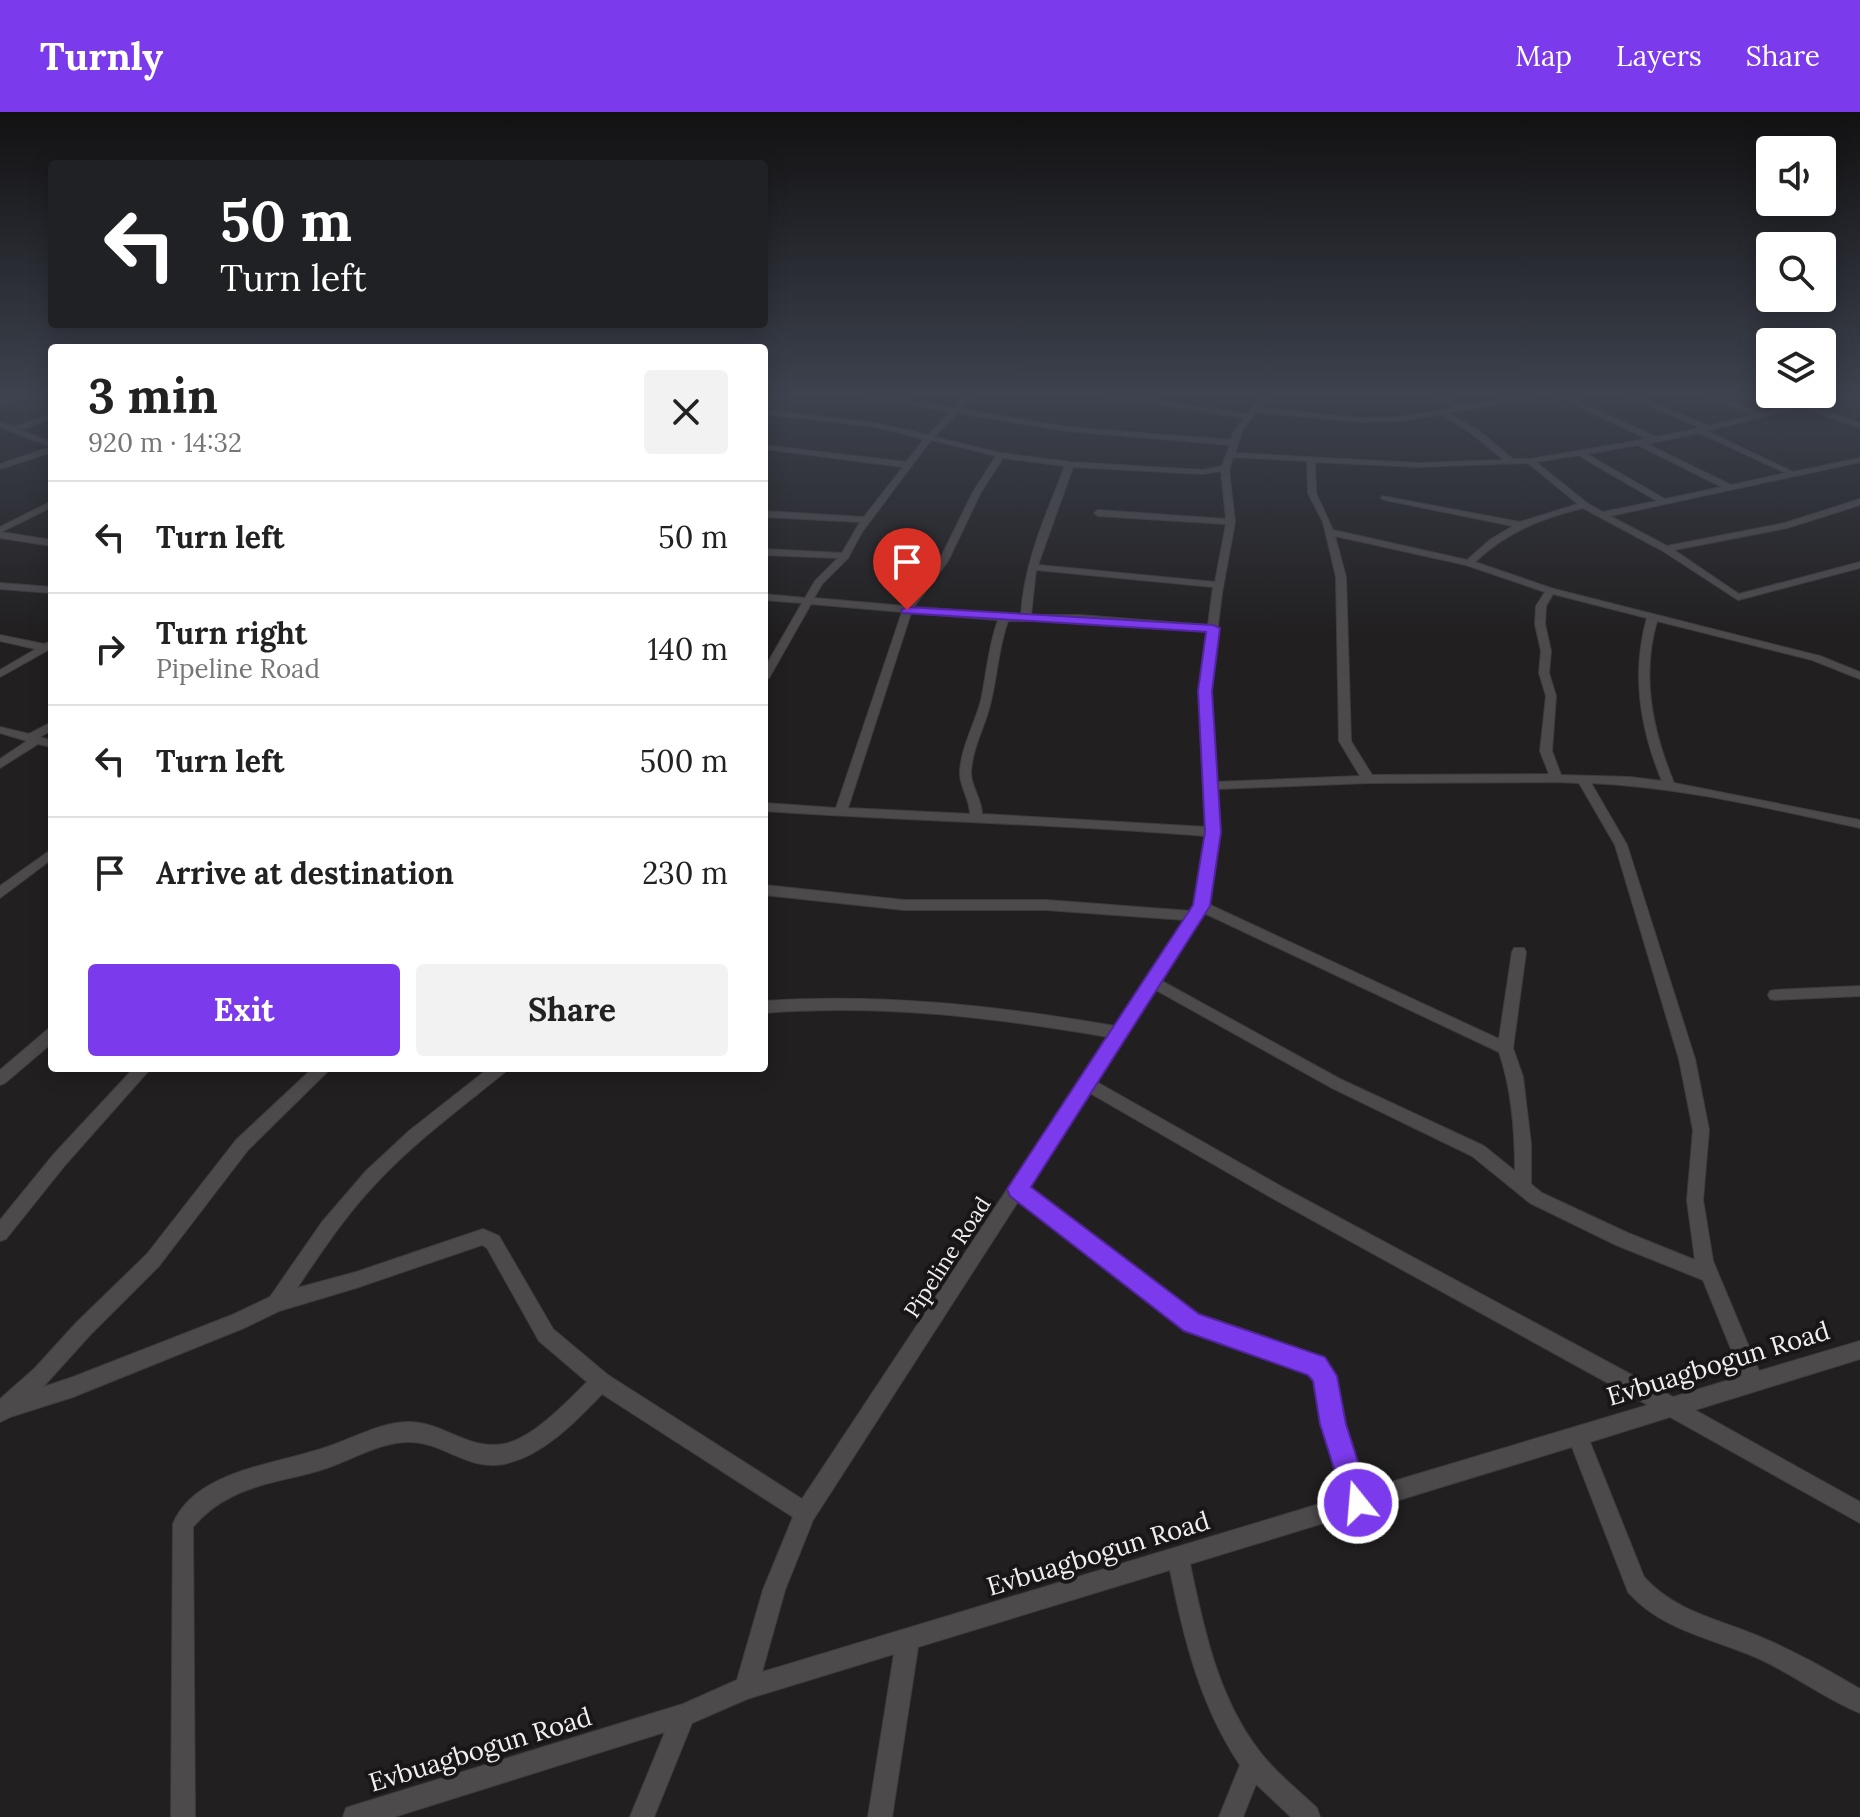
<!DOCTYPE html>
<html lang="en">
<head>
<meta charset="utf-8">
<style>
	:root { --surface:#fff; --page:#f2f2f2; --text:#222; --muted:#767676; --line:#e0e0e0; --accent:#7c3aed }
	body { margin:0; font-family:Lora,serif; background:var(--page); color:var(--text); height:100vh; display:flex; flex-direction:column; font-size:30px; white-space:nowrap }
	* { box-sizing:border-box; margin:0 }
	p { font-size:26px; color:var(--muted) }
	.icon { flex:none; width:44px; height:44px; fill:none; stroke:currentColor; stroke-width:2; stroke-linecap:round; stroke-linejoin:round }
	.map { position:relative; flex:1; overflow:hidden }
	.side { position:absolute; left:48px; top:232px; width:720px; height:728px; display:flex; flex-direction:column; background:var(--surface); border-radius:8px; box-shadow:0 4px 20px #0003 }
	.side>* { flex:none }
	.hud { position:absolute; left:48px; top:48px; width:720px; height:168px; border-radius:8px; box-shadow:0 4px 20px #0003; background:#202124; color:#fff; overflow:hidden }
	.buttons { position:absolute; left:1756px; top:24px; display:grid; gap:16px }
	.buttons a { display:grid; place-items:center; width:80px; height:80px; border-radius:8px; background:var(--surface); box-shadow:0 4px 20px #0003; font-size:40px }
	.pin { position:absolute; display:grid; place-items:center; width:68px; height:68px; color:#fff; margin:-82px -34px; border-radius:50% 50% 50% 0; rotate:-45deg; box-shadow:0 0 8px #0007 }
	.pin .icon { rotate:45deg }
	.me { position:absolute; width:88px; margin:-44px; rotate:343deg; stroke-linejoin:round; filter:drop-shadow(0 0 6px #0008) }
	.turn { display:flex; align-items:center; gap:28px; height:168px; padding:0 40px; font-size:36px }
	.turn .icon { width:104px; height:104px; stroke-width:2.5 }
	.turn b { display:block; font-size:56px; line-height:68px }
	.round { display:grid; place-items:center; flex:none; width:84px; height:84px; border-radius:8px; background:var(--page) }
	.headline { display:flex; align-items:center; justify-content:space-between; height:136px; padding:0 40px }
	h1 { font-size:48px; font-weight:700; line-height:60px }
	.button { display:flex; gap:16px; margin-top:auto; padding:16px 40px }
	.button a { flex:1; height:92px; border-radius:8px; background:var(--accent); color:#fff; font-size:32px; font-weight:700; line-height:92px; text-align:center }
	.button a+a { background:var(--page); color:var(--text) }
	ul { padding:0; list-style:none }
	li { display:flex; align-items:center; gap:24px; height:112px; padding:0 40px; border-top:2px solid var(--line) }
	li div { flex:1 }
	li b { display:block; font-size:30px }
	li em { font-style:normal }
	header { display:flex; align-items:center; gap:48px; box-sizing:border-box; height:112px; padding:0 40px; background:var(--accent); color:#fff }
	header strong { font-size:38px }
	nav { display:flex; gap:44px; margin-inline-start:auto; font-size:28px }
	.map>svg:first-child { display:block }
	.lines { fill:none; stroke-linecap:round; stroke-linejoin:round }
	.minor-casing { stroke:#3d3c3d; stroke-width:2 }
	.minor { fill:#4d4a4c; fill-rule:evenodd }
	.route { fill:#7c3aed; stroke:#51269a; stroke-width:2 }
	.labels { text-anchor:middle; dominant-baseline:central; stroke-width:8; stroke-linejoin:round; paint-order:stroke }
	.street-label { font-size:22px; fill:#f1f0f1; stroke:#181617 }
	.near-street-label { font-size:26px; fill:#f1f0f1; stroke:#181617 }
</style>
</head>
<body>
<header>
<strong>Turnly</strong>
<nav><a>Map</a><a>Layers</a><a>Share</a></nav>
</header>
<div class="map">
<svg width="1860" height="1705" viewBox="0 0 1860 1705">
	<rect width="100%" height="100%" fill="#211f20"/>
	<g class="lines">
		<g class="minor-casing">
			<path id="minor" d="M15,285H25L0,294V290Z
				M870,285H884L954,296L965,285H972L961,297L1067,315L1231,328L1234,319L1244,306L1112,285H1129L1247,302L1261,285H1267L1259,296L1362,306L1400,305L1454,296L1433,285H1441L1463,294L1522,285H1536L1448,301L1478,318L1513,347H1530L1647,327L1560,285H1568L1656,325L1701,316L1629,285H1638L1709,314L1754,303L1710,285H1719L1761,301L1825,285H1835L1809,293L1860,311V316L1802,295L1707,319L1793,360L1860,346V350L1610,404L1667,434L1785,411L1860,387V393L1787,416L1674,438L1739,482L1860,450V456L1738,488L1663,439L1583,396C1542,406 1506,420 1475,450L1554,477L1820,544L1860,560V567L1812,548L1657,509C1641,564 1652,618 1674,671L1860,708V716C1771,697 1683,675 1591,671L1627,733L1695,947L1709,1018L1703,1088L1713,1149L1759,1259L1860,1229V1247L1695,1298L1860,1390V1411L1670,1305L1590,1330L1644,1465C1676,1501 1723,1508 1765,1527C1798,1541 1829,1559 1860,1577V1601C1828,1588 1798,1566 1766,1550C1719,1527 1664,1521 1628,1480L1572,1335L1190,1452C1204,1518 1218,1586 1260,1640C1276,1661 1298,1678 1317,1696L1320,1705H1291L1256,1672L1243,1705H1219L1240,1653C1200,1593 1184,1527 1170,1458L918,1535L892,1705H868L894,1542L747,1587L692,1611L654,1705H630L665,1620L394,1705H343L346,1696L355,1693L683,1592L737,1568L763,1478L793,1405L602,1282C576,1309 543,1344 504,1352C469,1359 444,1331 411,1330C380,1329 352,1348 324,1357C293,1367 260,1370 231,1385C215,1393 204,1402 193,1415L195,1705H171L173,1412C195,1358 279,1352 327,1335C354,1326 381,1310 409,1310C443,1310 469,1339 504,1332C532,1327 567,1290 587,1270L539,1229L487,1136L482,1133L356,1176L279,1199L244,1216L73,1285L10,1305L0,1310V1287L35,1256L76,1211L147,1142L236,1028L313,956H331L248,1038L159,1154L90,1223L43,1275L73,1265L232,1203L270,1185L322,1110L366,1059L409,1019L489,956H508L505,960C462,995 417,1028 379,1068C347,1101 322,1139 297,1176L356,1160L483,1117L499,1124L553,1217L608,1263L802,1387L1108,925C993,905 880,892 764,901V889C883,881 998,894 1115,914L1185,808L1046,798H904L764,783V773L904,788H1046L1191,799L1194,794L1206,724C1059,712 911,709 764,699V691L836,696L902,500L811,492L769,566L764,569V557L802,491L764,488V482L805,486L815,469L838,446L764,443V437L842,441L860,410L764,405V399L864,405L903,355L764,337V333L906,350L924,327L876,315L764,302V298L876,311L928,323L950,300ZM1256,300L1362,310L1400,309L1441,302L1472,322L1504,348L1418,351L1235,341L1242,319ZM957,301L1067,319L1230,333L1222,354L1203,358L1070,350L1001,341L934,325ZM1699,321L1786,361L1731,373L1647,332ZM931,328L996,344L973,380L939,449L905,494L814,486L822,472L848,446L862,420ZM1638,333L1722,375L1665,387L1587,342ZM1580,343L1581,345L1657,389L1603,400L1587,391L1536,350ZM1233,345L1307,349L1308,381L1323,410L1336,465L1339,629L1360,664L1216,670L1210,579L1222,481L1235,410L1229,358ZM1003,346L1065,354C1046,403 1024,450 1021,503L914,495L948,449L981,380ZM1315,350L1418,355L1528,351L1578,392L1520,410L1382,384L1381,386L1385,388L1513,414L1491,427L1467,448L1333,418L1316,381ZM1073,355L1203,362L1221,359L1226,407L1098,398L1094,401L1098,404L1226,412L1215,470L1038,453ZM1335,424L1466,453L1545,480L1536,494L1535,512L1541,539L1539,561L1546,584L1540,639L1549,662L1372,663L1351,629L1346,465ZM1036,458L1213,475L1208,513L1079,503H1031ZM1553,482L1647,506C1631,562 1640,616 1662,669L1630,665L1561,663L1552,639L1556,584L1549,561L1551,539L1545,512L1546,494ZM911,501L998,508C988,536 987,560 981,588C975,612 961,635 960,660C959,674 970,687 970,702L848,696ZM1008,509H1079L1207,519L1200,579L1207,715L982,702C982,687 971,675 971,661C972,635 986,613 991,589C998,560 998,537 1008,509ZM1556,670L1579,671L1615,733L1679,947L1693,1018L1687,1088L1695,1148L1628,1121L1542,1081L1531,1072V1032L1523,965L1513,936L1526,840L1524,836H1514L1512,840L1499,927L1208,792L1219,720L1217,677L1368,671ZM1204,801L1499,940C1512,978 1515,1019 1515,1059L1484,1034L1340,967L1160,868ZM1154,877L1330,975L1472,1044L1530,1091L1616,1133L1703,1168L1742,1264L1673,1285L1284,1076L1095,969ZM1088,980L1272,1086L1648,1293L1364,1378L1343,1312L1335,1264L1323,1246L1197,1204L1027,1074ZM1019,1088L1186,1217L1310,1260L1316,1268L1323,1312L1346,1384L762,1560L785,1478L813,1408Z
				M52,302V306L20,318L52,330V340L0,357V352L51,335L0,315V310L14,315Z
				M52,389V395L1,420L52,428V434L0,426V415Z
				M0,471L52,475V481L0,477Z
				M0,523L44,532L52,529V536L0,565V558L36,537L0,529Z
				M52,610V618L40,625L52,629V635L38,632L0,656V647L27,629L0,621V615L29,622Z
				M52,737V747L0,786V774Z
				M1860,874V884L1775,888L1770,887L1768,883L1770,879L1775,878Z
				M52,916V931L5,971L0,973V958L47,918Z
				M134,956H151L66,1052L6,1127L0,1129V1108L54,1042Z"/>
		</g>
		<use href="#minor" class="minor"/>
	</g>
	<linearGradient id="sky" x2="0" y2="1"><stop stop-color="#121112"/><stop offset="0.54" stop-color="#3d424e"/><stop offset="1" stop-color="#3d424e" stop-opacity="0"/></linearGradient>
	<rect width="1860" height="523" fill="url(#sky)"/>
	<path class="route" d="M907,495L1213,513L1220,516L1212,579L1221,720L1210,794L1031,1075L1199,1202L1325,1245L1337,1264L1346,1312L1371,1391L1367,1401L1358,1405L1348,1401L1320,1312L1313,1269L1308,1263L1184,1219L1010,1084L1007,1077L1193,793L1205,720L1198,579L1206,520L903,501L901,498Z"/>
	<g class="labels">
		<g class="street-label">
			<text transform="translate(947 1145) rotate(-57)">Pipeline Road</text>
		</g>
		<g class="near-street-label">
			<text transform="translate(1718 1251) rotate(-17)">Evbuagbogun Road</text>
			<text transform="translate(1098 1441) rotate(-17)">Evbuagbogun Road</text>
			<text transform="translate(480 1637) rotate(-17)">Evbuagbogun Road</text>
		</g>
	</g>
</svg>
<div class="buttons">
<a><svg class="icon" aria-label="sound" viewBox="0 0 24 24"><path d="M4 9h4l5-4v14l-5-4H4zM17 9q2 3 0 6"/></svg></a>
<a><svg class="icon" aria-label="search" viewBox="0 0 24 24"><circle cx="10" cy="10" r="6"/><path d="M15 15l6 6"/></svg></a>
<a><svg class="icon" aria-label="layers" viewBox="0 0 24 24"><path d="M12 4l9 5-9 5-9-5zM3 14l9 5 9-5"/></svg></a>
</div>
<div class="pin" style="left:907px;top:498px;background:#d93025"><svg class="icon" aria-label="arrive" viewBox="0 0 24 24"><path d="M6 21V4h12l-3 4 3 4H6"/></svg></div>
<svg class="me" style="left:1358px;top:1391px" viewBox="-20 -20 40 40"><circle r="17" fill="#7c3aed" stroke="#fff" stroke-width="3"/><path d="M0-11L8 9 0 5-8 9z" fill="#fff"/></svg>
<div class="hud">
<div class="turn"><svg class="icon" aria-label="left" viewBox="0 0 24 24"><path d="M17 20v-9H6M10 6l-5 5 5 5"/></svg><div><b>50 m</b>Turn left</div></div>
</div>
<section class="side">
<div class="headline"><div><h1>3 min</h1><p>920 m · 14:32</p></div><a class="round"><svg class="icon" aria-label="close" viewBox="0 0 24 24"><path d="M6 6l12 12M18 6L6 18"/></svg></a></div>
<ul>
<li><svg class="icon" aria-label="left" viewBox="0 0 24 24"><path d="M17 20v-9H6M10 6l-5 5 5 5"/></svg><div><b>Turn left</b></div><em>50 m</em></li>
<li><svg class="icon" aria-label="right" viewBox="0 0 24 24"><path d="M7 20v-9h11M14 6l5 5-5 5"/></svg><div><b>Turn right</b><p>Pipeline Road</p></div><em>140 m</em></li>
<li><svg class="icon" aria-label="left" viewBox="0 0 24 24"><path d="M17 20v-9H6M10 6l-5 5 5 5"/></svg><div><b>Turn left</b></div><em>500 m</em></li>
<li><svg class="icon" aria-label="arrive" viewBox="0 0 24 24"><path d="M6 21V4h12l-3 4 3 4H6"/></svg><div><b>Arrive at destination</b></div><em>230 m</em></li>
</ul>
<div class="button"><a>Exit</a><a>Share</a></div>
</section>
</div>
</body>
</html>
